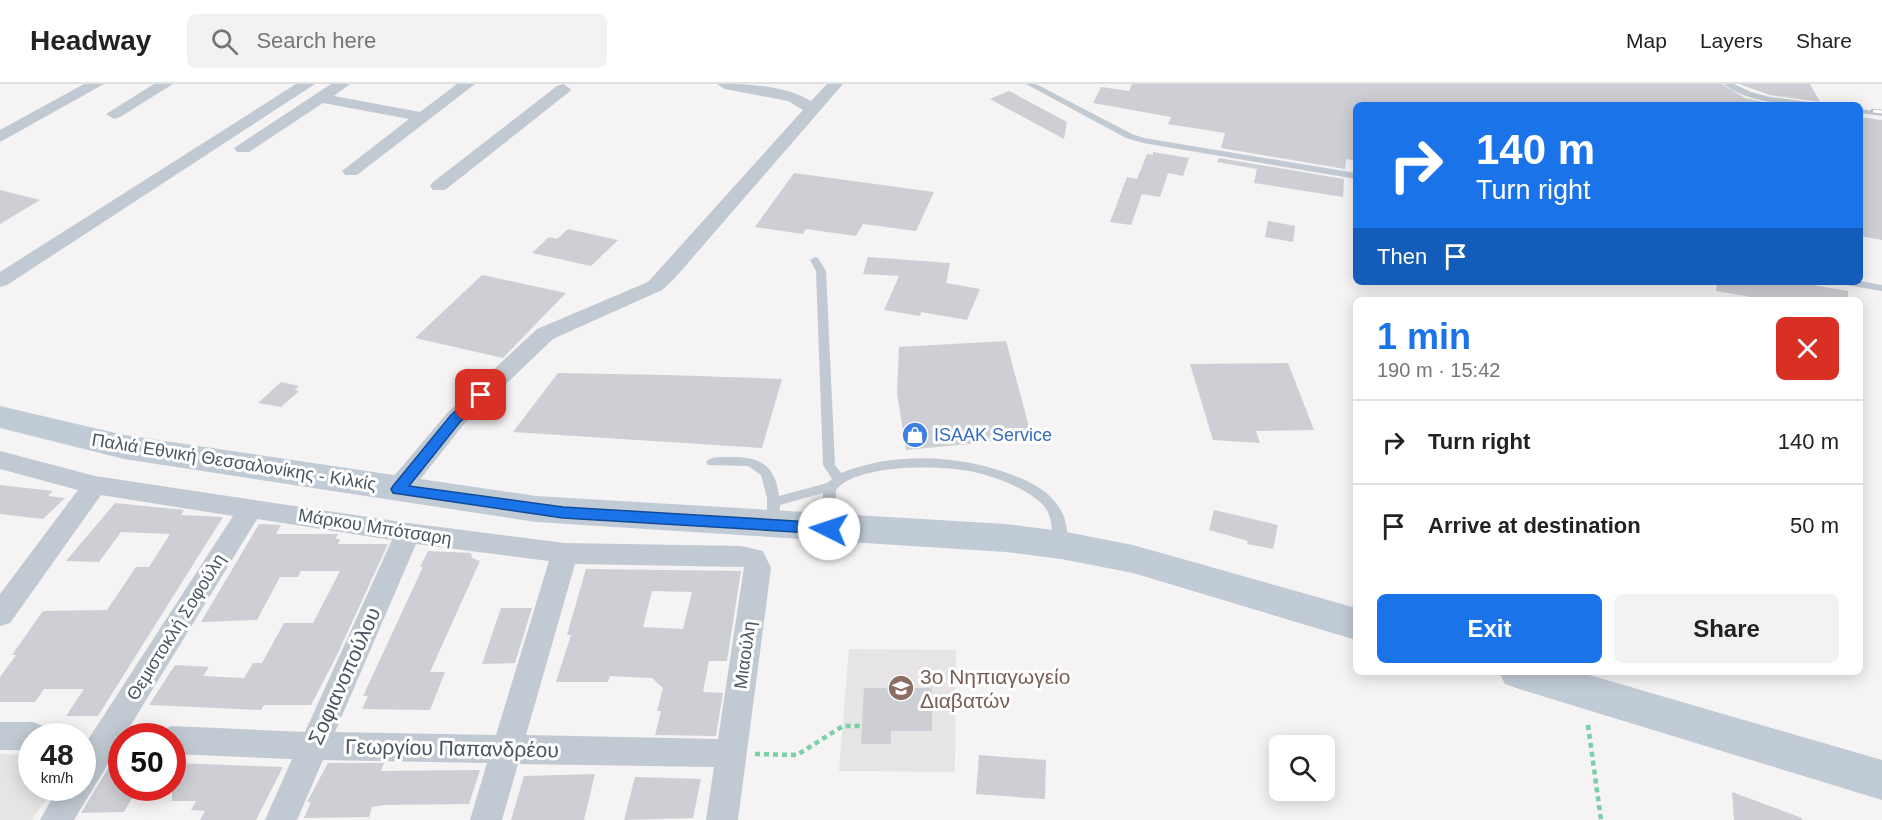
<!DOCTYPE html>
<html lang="en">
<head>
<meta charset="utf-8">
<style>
	:root { --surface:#fff; --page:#f2f2f2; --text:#222; --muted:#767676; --line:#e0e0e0; --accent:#1a73e8 }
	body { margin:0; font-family:Arial,sans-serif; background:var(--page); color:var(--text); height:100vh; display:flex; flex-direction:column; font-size:22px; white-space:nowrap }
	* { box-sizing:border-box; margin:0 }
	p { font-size:20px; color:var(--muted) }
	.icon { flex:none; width:33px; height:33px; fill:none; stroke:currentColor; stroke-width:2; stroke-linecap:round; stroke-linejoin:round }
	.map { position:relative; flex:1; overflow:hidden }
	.side { position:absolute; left:1353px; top:213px; width:510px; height:378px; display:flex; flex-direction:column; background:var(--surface); border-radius:9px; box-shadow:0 3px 15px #0003 }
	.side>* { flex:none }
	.guide { position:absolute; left:1353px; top:18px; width:510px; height:183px; border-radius:9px; box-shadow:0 3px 15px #0003; background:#1a73e8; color:#fff; overflow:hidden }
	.controls { position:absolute; left:1269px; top:651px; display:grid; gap:12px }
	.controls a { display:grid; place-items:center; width:66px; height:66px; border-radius:9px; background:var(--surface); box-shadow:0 3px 15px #0003; font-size:30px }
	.speed { position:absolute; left:18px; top:639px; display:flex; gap:12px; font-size:30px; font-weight:700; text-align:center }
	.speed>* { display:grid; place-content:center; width:78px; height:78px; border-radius:50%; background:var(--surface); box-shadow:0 3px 15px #0003; line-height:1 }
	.speed small { font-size:15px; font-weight:400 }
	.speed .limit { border:9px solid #d22; background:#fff; color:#111 }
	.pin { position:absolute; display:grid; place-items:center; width:51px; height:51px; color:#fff; margin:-26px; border-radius:12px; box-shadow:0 3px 9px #0006 }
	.me { position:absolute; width:66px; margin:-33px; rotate:274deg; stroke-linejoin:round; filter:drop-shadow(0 0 4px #0008) }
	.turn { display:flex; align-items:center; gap:21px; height:126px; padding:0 24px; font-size:27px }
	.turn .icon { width:78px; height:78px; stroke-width:2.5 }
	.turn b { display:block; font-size:42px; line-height:51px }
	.then { display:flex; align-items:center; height:57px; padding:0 24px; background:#0003; gap:12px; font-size:22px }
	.round { display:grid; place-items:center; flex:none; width:63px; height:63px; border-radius:9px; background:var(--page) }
	.head { display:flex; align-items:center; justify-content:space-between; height:102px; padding:0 24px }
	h1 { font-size:36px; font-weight:800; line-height:45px; color:var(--accent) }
	.button { display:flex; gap:12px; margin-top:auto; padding:12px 24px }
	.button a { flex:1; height:69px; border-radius:9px; background:var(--accent); color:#fff; font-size:24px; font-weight:800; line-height:69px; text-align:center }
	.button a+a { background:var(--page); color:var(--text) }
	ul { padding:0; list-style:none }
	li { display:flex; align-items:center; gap:18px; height:84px; padding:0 24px; border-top:2px solid var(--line) }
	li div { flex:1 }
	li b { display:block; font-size:22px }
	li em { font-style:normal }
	header { display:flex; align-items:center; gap:36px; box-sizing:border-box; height:84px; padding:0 30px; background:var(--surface); border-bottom:2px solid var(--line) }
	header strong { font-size:28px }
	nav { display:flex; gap:33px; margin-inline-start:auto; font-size:21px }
	.search { width:420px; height:54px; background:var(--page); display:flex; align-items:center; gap:15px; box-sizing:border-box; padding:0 21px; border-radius:9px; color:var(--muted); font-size:22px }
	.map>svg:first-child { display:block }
	.education { fill:#e6e4e5 }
	.building { fill:#cdcfd5; fill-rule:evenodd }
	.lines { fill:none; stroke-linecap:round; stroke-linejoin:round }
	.path { stroke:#7ad0a6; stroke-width:4.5; stroke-dasharray:5 4; stroke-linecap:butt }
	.lane { fill:#c1cad2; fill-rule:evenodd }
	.street { fill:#c1cad2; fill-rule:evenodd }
	.secondary { fill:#c1cbd6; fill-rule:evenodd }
	.rail-casing { stroke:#b5b8bd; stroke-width:4.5 }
	.rail { stroke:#fff; stroke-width:3; stroke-dasharray:10; stroke-linecap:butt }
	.route { fill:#1a73e8; stroke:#114b97; stroke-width:1.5 }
	.labels { text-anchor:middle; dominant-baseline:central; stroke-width:6; stroke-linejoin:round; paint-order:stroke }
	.shop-label { font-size:18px; fill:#366cbe; stroke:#fff; text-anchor:start }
	.street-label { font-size:18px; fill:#4a5661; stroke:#fff }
	.near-street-label { font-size:21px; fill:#4a5661; stroke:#fff }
	.near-education-label { font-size:21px; fill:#785e54; stroke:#fff; text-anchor:start }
</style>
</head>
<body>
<header>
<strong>Headway</strong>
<div class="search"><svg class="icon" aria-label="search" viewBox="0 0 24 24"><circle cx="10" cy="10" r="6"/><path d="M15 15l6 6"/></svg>Search here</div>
<nav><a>Map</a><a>Layers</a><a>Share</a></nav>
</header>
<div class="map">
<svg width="1882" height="736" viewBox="0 0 1882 736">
	<rect width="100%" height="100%" fill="#f5f3f3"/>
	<path class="education" d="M849,565L956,566L955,688L839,687Z
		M0,670L31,671L32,704H54L32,736H0Z"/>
	<path class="building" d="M1132,0H1722L1745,14L1776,21H1356V77L1346,75L1345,85L1221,64L1225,49L1168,40L1171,33L1093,19L1101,3L1129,7Z
		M1739,0H1810L1820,18L1770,11Z
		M1009,7L1067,38L1064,55L990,15Z
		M1860,33L1882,36V156L1860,152Z
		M1153,68L1189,74L1183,92L1168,89L1160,113L1142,110L1131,141L1110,138L1127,93L1137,95L1147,70L1153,71Z
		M1219,74L1344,95L1343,113L1254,99L1257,85L1217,78Z
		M794,89L934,108L916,147L863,140L856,152L806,145L803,150L755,143Z
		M0,106L40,116L0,140Z
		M1268,137L1295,142L1293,158L1265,153Z
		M568,145L618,156L591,182L532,169L549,153L557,155Z
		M868,173L950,179L946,199L980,205L967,236L921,228L920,232L884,226L899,192L863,190Z
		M482,191L566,209L503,274L415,254Z
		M1717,198H1795L1848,207V216H1769L1716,207Z
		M1006,257L1032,354L906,366L897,309L899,263Z
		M1288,279L1314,346L1256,347L1260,359L1213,356L1190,280Z
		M558,289L667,291L782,295L762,364L513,348Z
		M281,298L299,302L295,306L299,307L281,323L258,319Z
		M0,401L53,407L48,412L65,414L43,435L0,430Z
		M115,419L184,426L181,431L223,433L98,632H66L84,605H44L35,618H0V593L16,571H12L43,527L107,526L136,483H149L170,450L121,448L99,478L66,477Z
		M1214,426L1278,441L1273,465L1247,460L1248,457L1209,446Z
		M259,440L281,441L276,450H338L335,455H340L338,460H388L336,573L311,621H264L261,626L149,621L175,581L209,583L203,592L244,594L253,579H262L284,539H313L340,487H301L298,493H280L257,536L201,538Z
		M428,467L471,469L472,474L480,477L430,588H445L430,626L362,625L368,612H363L423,483H420Z
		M586,485L741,487L727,577H709L703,608L723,609L716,652L655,651L661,627H657L663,604L652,594L610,592L608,598H556L571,551H567ZM652,507L692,508L683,545L643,543Z
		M501,524H532L515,579L482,580Z
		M864,604H932V647H891V660H861Z
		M122,662V704H138L124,728L81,729Z
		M979,671L1046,676L1045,715L976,710Z
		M172,679L283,683L256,736H200L205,727L191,726L196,717H172Z
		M328,679H384L381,687L480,686L469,720L384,721L372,723L369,733L304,734L311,718H307Z
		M595,690L584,736H511L524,692Z
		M635,693L701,695L693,734L624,736Z
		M1732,708L1802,734V736H1734Z"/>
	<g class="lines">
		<path class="path" d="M1588,641L1601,736
			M755,670L797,671L843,642H862"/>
		<path class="lane" d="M1026,0H1036L1132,50L1144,54L1356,89V95L1143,59L1126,54Z
			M1724,0H1734L1751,8L1770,13L1816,19L1820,21C1790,21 1749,20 1724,0Z
			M1860,25L1882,28V32L1860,29Z
			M815,173L818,174L826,187L835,381L841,389C898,366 969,371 1025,396C1042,404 1057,415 1064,433C1067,442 1069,456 1066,465H1056C1049,448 1056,432 1040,418C1023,403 996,393 974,388C943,381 857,379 836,406L835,443L834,446H824L823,443V409L780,421L779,441L778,444H768L767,441V414L761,391L748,382L708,381L706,378C711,372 720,373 728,373C759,372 775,380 779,412L827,399L832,395L823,381L816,187L810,176Z
			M1860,197L1882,201V207L1846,201L1841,198Z"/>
		<path class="street" d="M84,0H104L0,58V46Z
			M154,0H173L120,33L114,35L106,30Z
			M296,0H315L7,201L0,203V188Z
			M331,0H350L334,12L420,28L457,0H475L357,91H345L342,87L409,35L323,19L249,68H237L234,64Z
			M563,0L571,5L569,8L445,106H433L430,102L433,98L557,2Z
			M717,0C749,0 784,1 811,17L827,0H843L674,195L662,206L553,255L464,340L407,412L398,414L389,412L386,405L389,398L448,328L537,245L648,198L803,26L788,17L725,5Z
			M0,367L95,392L408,439L565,459L741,462L763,467L771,484L738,736H706L714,683L518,680L502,736H470L487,679L323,676L297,736H265L292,675L172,670V652H158L161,646L172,642L305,648L392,456L257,435L124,652H122V657L74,736H40L58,704H82V665L233,432L101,411L10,539L0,542V510L78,406L0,385ZM416,460L549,477L496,651L335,648ZM575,480L744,483L718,655L526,651Z
			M0,638H33L44,642L48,652H32V666H0Z"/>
		<path class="secondary" d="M0,322L124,351L536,412L1006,440L1061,447L1133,461L1356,524V556L1133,489L1061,475L1006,468L536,438L124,375L0,344Z
			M1499,588H1579L1882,676V716L1519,605L1505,600Z"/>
		<g class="rail-casing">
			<path id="rail" d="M1873,27L1882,28"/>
		</g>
		<use href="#rail" class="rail"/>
	</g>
	<path class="route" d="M481,307L488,311L486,314L460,338L409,402L563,423L829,439L834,441L837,445L834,449L829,450L563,434L393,409L391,405L393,402L451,331L476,308Z"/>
	<defs>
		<g id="shop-disc" transform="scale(1.35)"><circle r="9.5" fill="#3f7fe0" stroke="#fff"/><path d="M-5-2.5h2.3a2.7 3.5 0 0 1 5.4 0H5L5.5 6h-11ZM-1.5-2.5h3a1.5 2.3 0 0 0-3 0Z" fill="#fff"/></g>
		<g id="school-disc" transform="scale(1.35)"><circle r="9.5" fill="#8d6e63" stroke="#fff"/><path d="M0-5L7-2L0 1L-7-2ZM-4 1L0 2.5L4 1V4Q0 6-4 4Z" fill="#fff"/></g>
	</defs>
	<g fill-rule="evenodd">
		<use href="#shop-disc" x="915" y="351"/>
		<use href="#school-disc" x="901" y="604"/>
	</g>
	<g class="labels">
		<g class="shop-label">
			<text x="934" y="351">ISAAK Service</text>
		</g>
		<g class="street-label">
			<text transform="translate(234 378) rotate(9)">Παλιά Εθνική Θεσσαλονίκης - Κιλκίς</text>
			<text transform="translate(375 443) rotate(9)">Μάρκου Μπότσαρη</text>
			<text transform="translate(176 543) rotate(-58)">Θεμιστοκλή Σοφούλη</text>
			<text transform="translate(745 571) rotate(-82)">Μιαούλη</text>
		</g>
		<g class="near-street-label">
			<text transform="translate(344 592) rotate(-66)">Σοφιανοπούλου</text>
			<text transform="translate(452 664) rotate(1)">Γεωργίου Παπανδρέου</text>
		</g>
		<g class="near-education-label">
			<text x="920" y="592">3ο Νηπιαγωγείο<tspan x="920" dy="24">Διαβατών</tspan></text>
		</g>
	</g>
</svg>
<div class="controls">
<a><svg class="icon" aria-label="search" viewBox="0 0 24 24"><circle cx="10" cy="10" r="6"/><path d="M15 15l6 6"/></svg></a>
</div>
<div class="speed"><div>48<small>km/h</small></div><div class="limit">50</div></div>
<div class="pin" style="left:481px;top:311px;background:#d93025"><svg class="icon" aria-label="arrive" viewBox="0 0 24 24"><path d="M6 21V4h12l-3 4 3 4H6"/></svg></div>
<svg class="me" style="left:829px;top:445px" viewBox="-20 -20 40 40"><circle r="19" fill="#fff"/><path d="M0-13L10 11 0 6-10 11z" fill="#1a73e8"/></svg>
<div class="guide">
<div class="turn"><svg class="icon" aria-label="right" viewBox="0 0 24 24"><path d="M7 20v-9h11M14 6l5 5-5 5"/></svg><div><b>140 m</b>Turn right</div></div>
<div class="then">Then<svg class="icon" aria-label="arrive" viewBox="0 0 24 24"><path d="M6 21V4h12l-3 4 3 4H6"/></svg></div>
</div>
<section class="side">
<div class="head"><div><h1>1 min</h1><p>190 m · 15:42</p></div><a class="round" style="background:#d93025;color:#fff"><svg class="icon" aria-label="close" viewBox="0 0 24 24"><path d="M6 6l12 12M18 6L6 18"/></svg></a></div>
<ul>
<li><svg class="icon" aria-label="right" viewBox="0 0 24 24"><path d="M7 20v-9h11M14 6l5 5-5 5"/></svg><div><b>Turn right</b></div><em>140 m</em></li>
<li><svg class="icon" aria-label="arrive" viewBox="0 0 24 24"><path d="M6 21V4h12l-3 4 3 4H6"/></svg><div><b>Arrive at destination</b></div><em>50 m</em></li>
</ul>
<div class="button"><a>Exit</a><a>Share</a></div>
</section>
</div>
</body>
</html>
